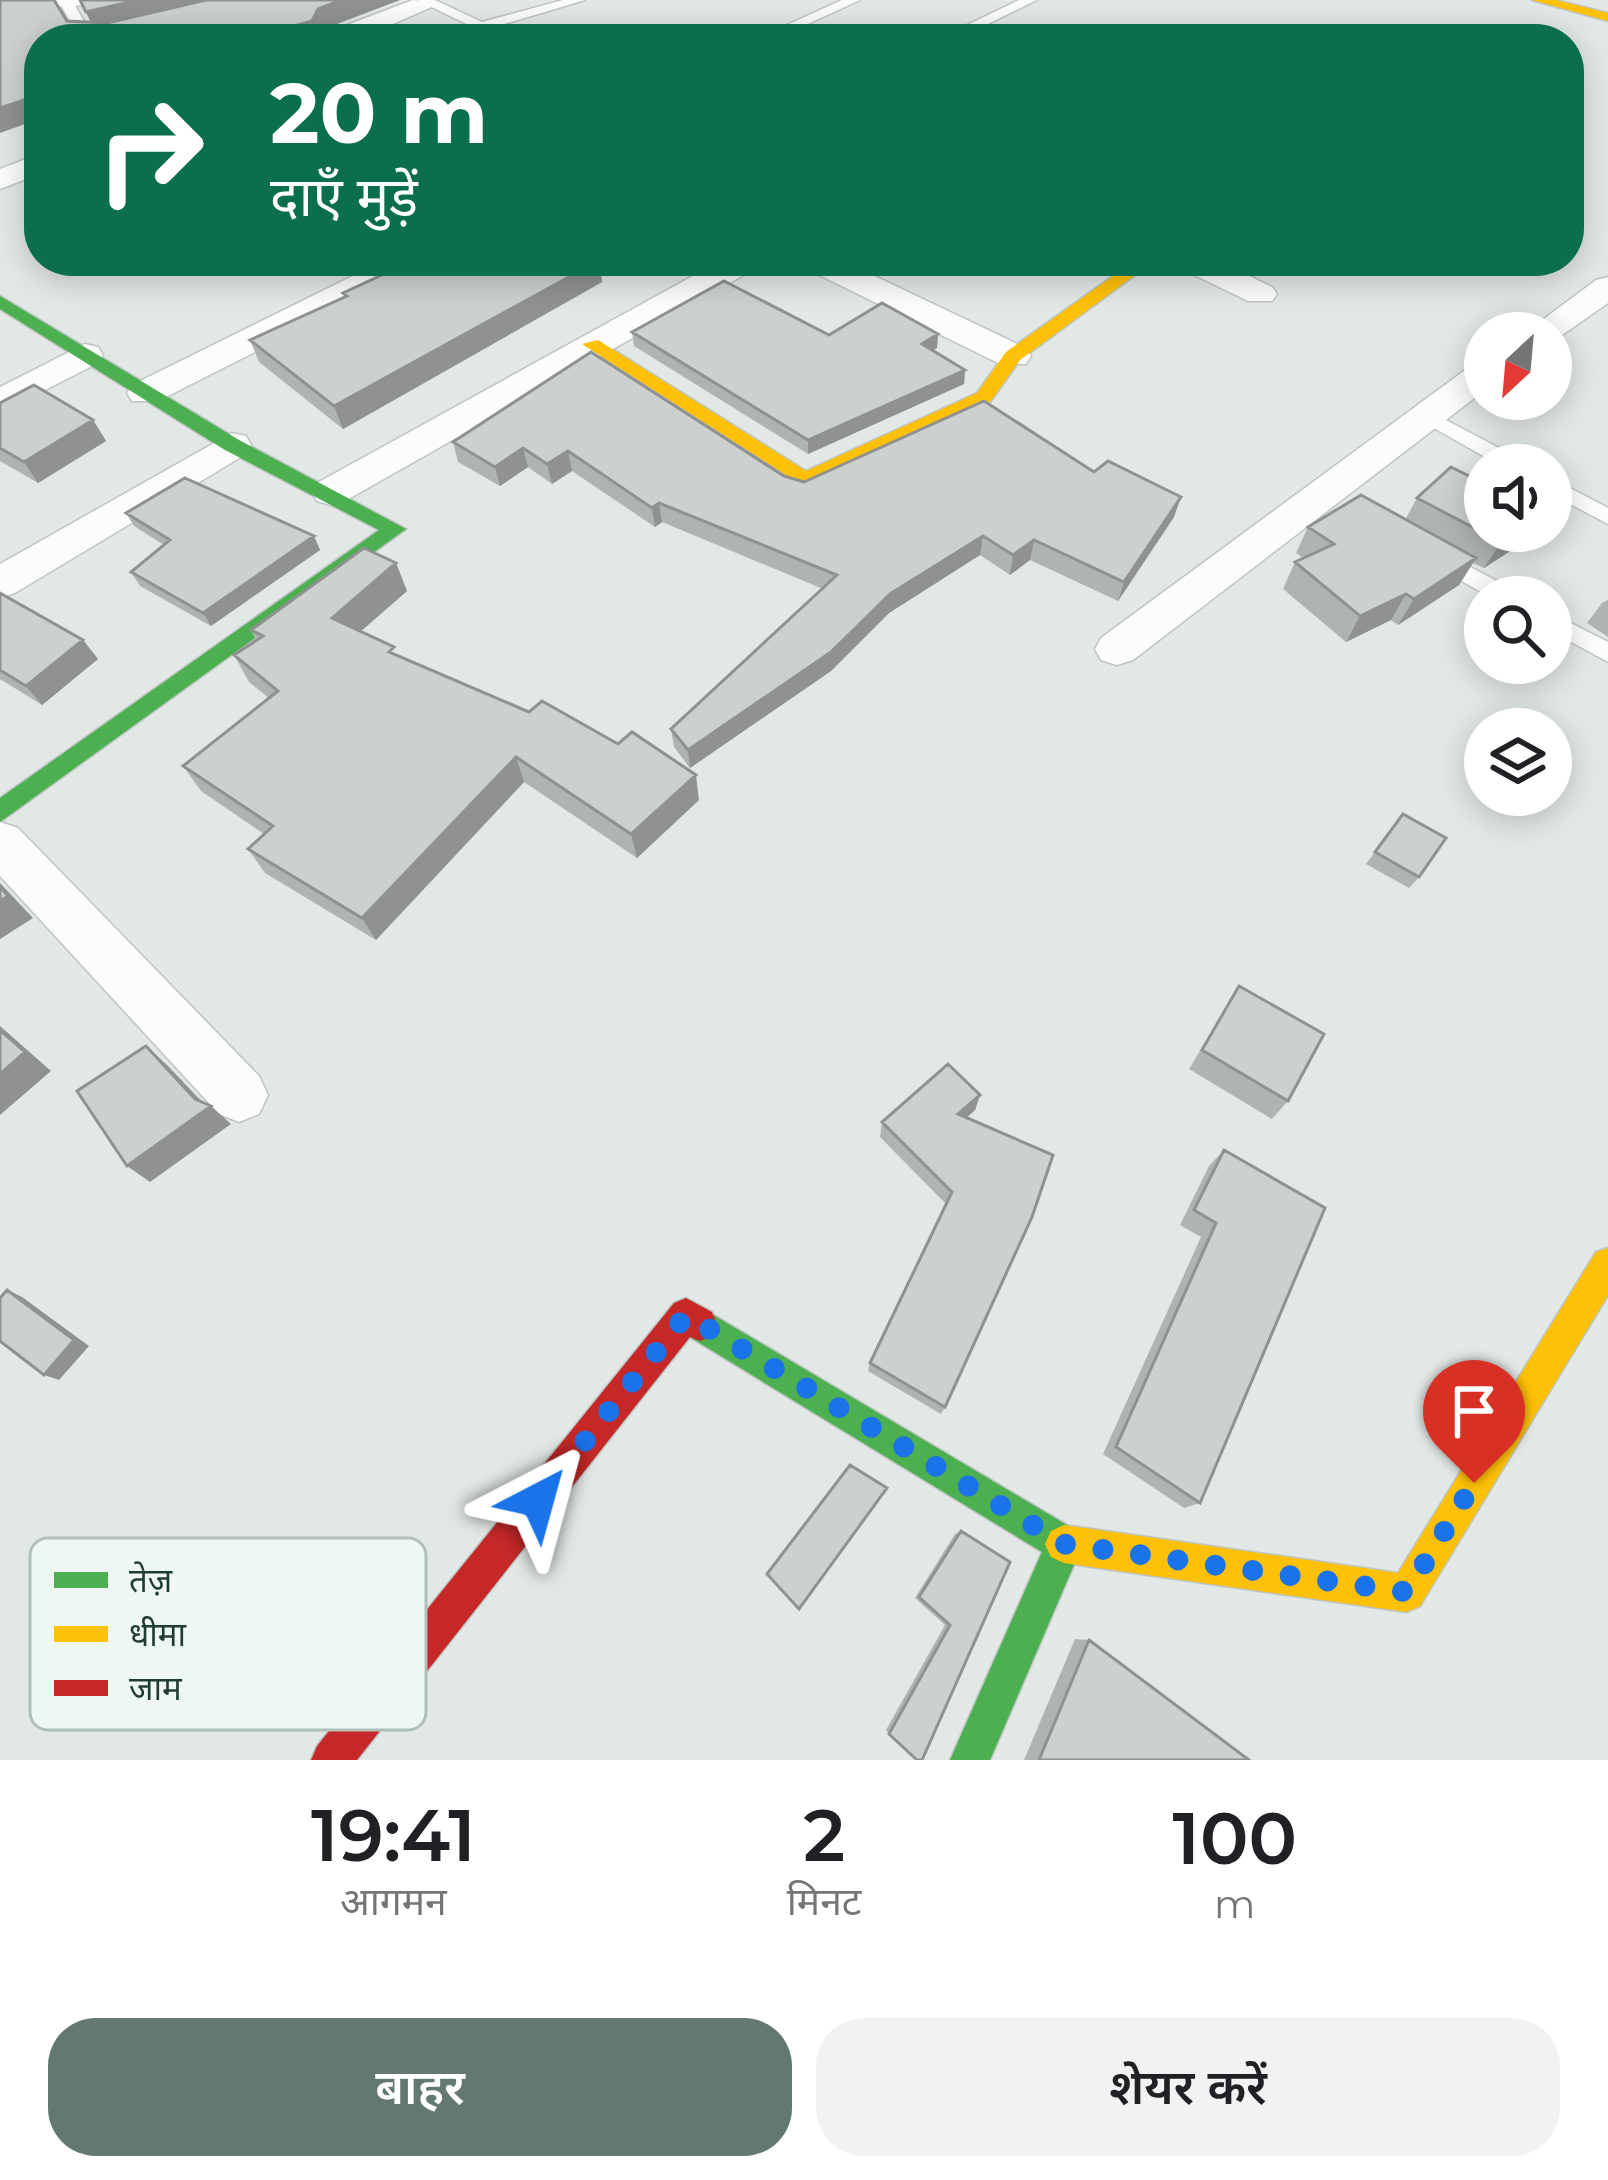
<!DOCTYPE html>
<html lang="hi">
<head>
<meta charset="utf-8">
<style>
	:root { --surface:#fff; --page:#f2f2f2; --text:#202124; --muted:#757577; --accent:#637873 }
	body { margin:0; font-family:Montserrat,"Noto Sans Devanagari",sans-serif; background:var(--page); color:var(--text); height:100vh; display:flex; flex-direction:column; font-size:45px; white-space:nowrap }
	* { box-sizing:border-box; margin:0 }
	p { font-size:39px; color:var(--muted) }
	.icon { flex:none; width:66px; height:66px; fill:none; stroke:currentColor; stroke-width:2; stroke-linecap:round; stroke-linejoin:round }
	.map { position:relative; height:1760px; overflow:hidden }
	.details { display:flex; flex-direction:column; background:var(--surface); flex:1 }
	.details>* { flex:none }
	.banner { position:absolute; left:24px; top:24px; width:1560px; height:252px; border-radius:48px; box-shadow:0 6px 30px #0003; background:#0b6e4f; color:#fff; overflow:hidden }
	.needle { width:78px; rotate:206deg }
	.fabs { position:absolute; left:1464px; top:312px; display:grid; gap:24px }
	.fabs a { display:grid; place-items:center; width:108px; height:108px; border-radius:50%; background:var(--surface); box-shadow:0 6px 30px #0003; font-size:60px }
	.pin { position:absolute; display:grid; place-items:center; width:102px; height:102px; color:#fff; margin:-123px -51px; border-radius:50% 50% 50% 0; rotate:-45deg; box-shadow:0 0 12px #0007 }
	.pin .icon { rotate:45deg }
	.me { position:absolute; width:132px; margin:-66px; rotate:39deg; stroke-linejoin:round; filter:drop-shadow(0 0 9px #0008) }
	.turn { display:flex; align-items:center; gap:42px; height:252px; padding:0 48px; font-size:54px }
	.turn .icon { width:156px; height:156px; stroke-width:2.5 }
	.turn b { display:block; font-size:84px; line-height:102px }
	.eta { display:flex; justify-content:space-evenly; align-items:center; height:204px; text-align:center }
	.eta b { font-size:72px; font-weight:600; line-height:84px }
	.action { display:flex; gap:24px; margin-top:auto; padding:24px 48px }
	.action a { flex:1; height:138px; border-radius:48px; background:var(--accent); color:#fff; font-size:48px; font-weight:600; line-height:138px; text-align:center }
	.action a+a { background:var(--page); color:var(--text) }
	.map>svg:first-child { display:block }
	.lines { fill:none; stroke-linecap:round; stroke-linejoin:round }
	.lane-casing { stroke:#bfc5c2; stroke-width:3 }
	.street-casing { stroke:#bfc5c2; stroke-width:3 }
	.fast-casing { stroke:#bdc6c3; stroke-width:3 }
	.slow-casing { stroke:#bdc6c3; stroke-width:3 }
	.jam-casing { stroke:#bdc6c3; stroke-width:3 }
	.lane { fill:#fbfcfb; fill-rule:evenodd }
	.street { fill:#fbfcfb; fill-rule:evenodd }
	.fast { fill:#4caf50; fill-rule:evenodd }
	.slow { fill:#ffc107; fill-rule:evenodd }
	.jam { fill:#c62828; fill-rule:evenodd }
	.wall { fill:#afb4b2 }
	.shaded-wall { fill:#8f9291 }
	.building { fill:#ccd1cf; stroke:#8f9291; stroke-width:3 }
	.route { stroke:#1a73e8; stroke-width:21; stroke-dasharray:0 37.8 }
	.key { fill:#eff7f3; stroke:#b1bfba; stroke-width:3 }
	.key-label { font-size:33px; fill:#1f3b35 }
</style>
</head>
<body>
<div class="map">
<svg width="1608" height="1760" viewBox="0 0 1608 1760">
	<rect width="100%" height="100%" fill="#e2e8e5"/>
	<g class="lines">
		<g class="lane-casing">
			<path id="lane" d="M58,0H72L94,39H80Z
				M417,0H435L482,22L563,0H585L481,31Z
				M842,0H860L775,39H756Z
				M1019,0H1037L957,39H938Z
				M680,31L694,39L675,38L673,35Z
				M1425,409L1522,460L1525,465H1499L1418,419V411Z
				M1551,478L1608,508V524L1551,494Z
				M1434,548L1516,591L1519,597H1490L1426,561V551Z
				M1551,613L1608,642V662L1551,631Z"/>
		</g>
		<g class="street-casing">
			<path id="street" d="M56,0H91L87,5L58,7Z
				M413,0L441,3L359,39H322L326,33Z
				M39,154V174L0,189V169Z
				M383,261H426L421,268L158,401H132L127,393L132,385Z
				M720,261H761L756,268L345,501L331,505L317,501L311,492L317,483Z
				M800,261H843L1026,348L1031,356L1026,364H1000L805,268Z
				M1175,261H1218L1272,287L1277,294L1272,301H1248L1180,268Z
				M1608,277V303L1555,340L1551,342V333H1525L1596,280Z
				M85,344L98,347L103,355L98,363L0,413V387Z
				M1485,362V390L1133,660L1117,665L1101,660L1095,649L1101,638L1472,365Z
				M232,433L246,436L251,445L246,454L15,593L0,598V564Z
				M0,822L18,828L259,1076L268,1095L259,1114L239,1122L219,1114L0,876Z"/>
		</g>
		<g class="fast-casing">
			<path id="fast" d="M0,296L239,440L406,529L0,822V798L379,530L225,450L0,309Z
				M700,1307L1077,1531L1083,1544L990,1760H950L1042,1552L688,1336L683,1324L688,1312Z"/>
		</g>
		<g class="slow-casing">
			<path id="slow" d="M1532,0H1556L1608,13V21Z
				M1134,261H1154L1020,360L991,401L805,487L582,344L598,340L806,471L977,393L1006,352Z
				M1608,1248V1295L1420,1606L1407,1612L1064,1563L1051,1557L1045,1544L1051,1531L1064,1525L1398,1573L1596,1252Z"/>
		</g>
		<g class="jam-casing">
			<path id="jam" d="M686,1298L712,1312L717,1324L712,1336L700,1341L690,1337L357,1760H311L317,1746L674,1303Z"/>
		</g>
		<use href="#lane" class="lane"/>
		<use href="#street" class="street"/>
		<use href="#fast" class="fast"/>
		<use href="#slow" class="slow"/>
		<use href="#jam" class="jam"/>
	</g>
	<path class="wall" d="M599,261L602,282L343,429L259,362L250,340L345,298L343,293Z
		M632,332L829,335L938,334L937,348L933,350L965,370L964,384L808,454L634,346Z
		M591,352L784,476L804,482L1094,472L1174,517L1118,601L1030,560L1010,575L980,555L889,613L831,671L690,768L674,747L671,729L823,589L662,522L655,527L572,471L552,484L528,467L500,486L458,462L453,442Z
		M0,403L93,420L106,441L38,483L0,461Z
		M1417,498L1485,531H1532L1527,540L1484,568L1473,563L1459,585L1398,625L1391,620L1346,642L1283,589L1295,562L1303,558L1296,553L1308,527L1405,520Z
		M126,513L314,536L320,550L211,626L140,586L131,572L164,545L134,526Z
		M396,563L407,591L360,632L397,655L699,800L637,858L524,782L376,940L265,873L248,849L264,834L201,791L183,766L269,698L249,682L234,655L256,640L251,630Z
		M0,593L83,640L98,659L42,705L0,679Z
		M1608,600V637L1587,623L1602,603Z
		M1403,814L1419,877L1409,888L1366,864Z
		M1239,986L1288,1101L1272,1119L1189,1069Z
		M980,1095L975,1110L966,1118L945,1407L941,1414L868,1371L870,1363L946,1204L880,1137L882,1122Z
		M1224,1150L1200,1503L1184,1508L1103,1454L1201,1237L1180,1225L1209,1166Z
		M961,1531L1010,1562L889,1734L886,1730L945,1625L915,1598L955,1534Z
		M1075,1639L1089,1640L1249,1760H1024Z"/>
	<path class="shaded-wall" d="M138,0H231L95,32L86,12Z
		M342,0H400L324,29L319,39H249Z
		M39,95V119L0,133V108Z
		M599,261L602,282L343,429L334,406Z
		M938,334L937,348L921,358L922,344Z
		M965,370L964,384L808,454V440Z
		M93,420L106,441L38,483L24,462Z
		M523,448L528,467L500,486L495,467Z
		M568,451L572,471L552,484L547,464Z
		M1181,497L1174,517L1118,601L1124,582Z
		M659,503L662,522L655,527L652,508Z
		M1517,531H1532L1527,540L1484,568L1501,542Z
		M314,536L320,550L211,626L203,613Z
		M983,536L980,555L889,613L831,671L690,768L688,750L890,594Z
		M1034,540L1030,560L1010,575L1013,555Z
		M1476,558L1459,585L1398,625L1414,599Z
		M396,563L407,591L345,645L332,618Z
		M1406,594L1391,620L1346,642L1360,616Z
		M83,640L98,659L42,705L26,686Z
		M516,757L524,782L376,940L362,918Z
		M696,775L699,800L637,858L631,834Z
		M0,883L33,918L0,939Z
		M0,1026L51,1071L0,1115Z
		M146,1046L167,1065L208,1108L211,1106L231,1124L150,1182L127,1166L195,1099Z
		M980,1095L975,1110L954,1129L958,1114Z
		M7,1290L22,1297L89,1346L59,1380L44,1375Z"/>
	<path class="building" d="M0,0H54L67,21L107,23L206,0H342L318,9L312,21L249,39H246L240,34L220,39H39V95L0,108Z
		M80,0H138L86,12Z
		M412,261H598L334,406L250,340L347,296L343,293Z
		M724,281L829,335L882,303L938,334L922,344L965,370L808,440L632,332Z
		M591,352L784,476L804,482L984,401L1094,472L1108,461L1181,497L1124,582L1034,540L1013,555L983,536L890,594L831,652L688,750L671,729L837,575L659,503L652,508L568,451L547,464L523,448L495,467L453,442Z
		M34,385L93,420L24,462L0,448V403Z
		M1451,467L1485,484V531H1517L1501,542L1417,498Z
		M185,478L314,536L203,613L131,572L170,540L126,513Z
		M1361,495L1476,558L1414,599L1406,594L1360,616L1295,562L1334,544L1308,527Z
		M364,548L396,563L332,618L394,647L389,652L529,712L542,701L618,744L632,732L696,775L631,834L516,757L362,918L248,849L273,826L183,766L278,691L234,655L263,636L251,630Z
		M0,593L83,640L26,686L0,670Z
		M1403,814L1446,838L1419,877L1375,852Z
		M0,887L8,896L0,901Z
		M1239,986L1324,1034L1288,1101L1202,1050Z
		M0,1030L25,1052L0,1074Z
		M146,1046L195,1099L211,1106L127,1166L77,1091Z
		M948,1064L980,1095L958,1114L1053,1155L1032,1217L945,1407L870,1363L952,1192L882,1122Z
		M1224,1150L1325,1208L1200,1503L1116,1447L1216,1223L1194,1210Z
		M7,1290L74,1340L44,1375L0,1341V1298Z
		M850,1465L887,1488L799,1609L767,1574Z
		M961,1531L1010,1562L922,1760H917L889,1734L950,1625L919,1597Z
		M1089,1640L1249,1760H1039Z"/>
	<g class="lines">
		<path class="route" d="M538,1500L686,1315L1064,1544L1407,1592L1474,1483"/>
	</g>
	<rect x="30" y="1538" width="396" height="192" rx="18" class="key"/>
	<rect x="54" y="1572" width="54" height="16" fill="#4caf50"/>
	<rect x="54" y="1626" width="54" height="16" fill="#ffc107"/>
	<rect x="54" y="1680" width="54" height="16" fill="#c62828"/>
	<g class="key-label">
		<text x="129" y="1592">तेज़</text>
		<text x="129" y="1646">धीमा</text>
		<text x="129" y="1700">जाम</text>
	</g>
</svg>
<div class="fabs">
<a><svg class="needle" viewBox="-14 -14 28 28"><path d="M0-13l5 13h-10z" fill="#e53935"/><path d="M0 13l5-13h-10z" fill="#757577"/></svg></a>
<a><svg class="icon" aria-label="sound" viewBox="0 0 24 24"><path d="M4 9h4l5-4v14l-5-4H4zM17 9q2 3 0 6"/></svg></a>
<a><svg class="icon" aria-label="search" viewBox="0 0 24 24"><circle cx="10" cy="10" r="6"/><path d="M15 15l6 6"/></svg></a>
<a><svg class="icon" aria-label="layers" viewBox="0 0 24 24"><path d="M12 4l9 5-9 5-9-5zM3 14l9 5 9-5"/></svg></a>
</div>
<div class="pin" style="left:1474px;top:1483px;background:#d93025"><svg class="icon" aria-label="arrive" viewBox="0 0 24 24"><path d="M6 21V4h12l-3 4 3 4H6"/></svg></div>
<svg class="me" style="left:538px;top:1500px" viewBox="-20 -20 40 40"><path d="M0-17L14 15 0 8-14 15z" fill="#1a73e8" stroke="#fff" stroke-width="4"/></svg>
<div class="banner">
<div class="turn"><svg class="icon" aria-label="right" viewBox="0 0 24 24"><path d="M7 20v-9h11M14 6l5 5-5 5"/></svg><div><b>20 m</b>दाएँ मुड़ें</div></div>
</div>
</div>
<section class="details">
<div class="eta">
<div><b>19:41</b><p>आगमन</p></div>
<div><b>2</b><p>मिनट</p></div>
<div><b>100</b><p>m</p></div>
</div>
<div class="action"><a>बाहर</a><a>शेयर करें</a></div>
</section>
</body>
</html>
